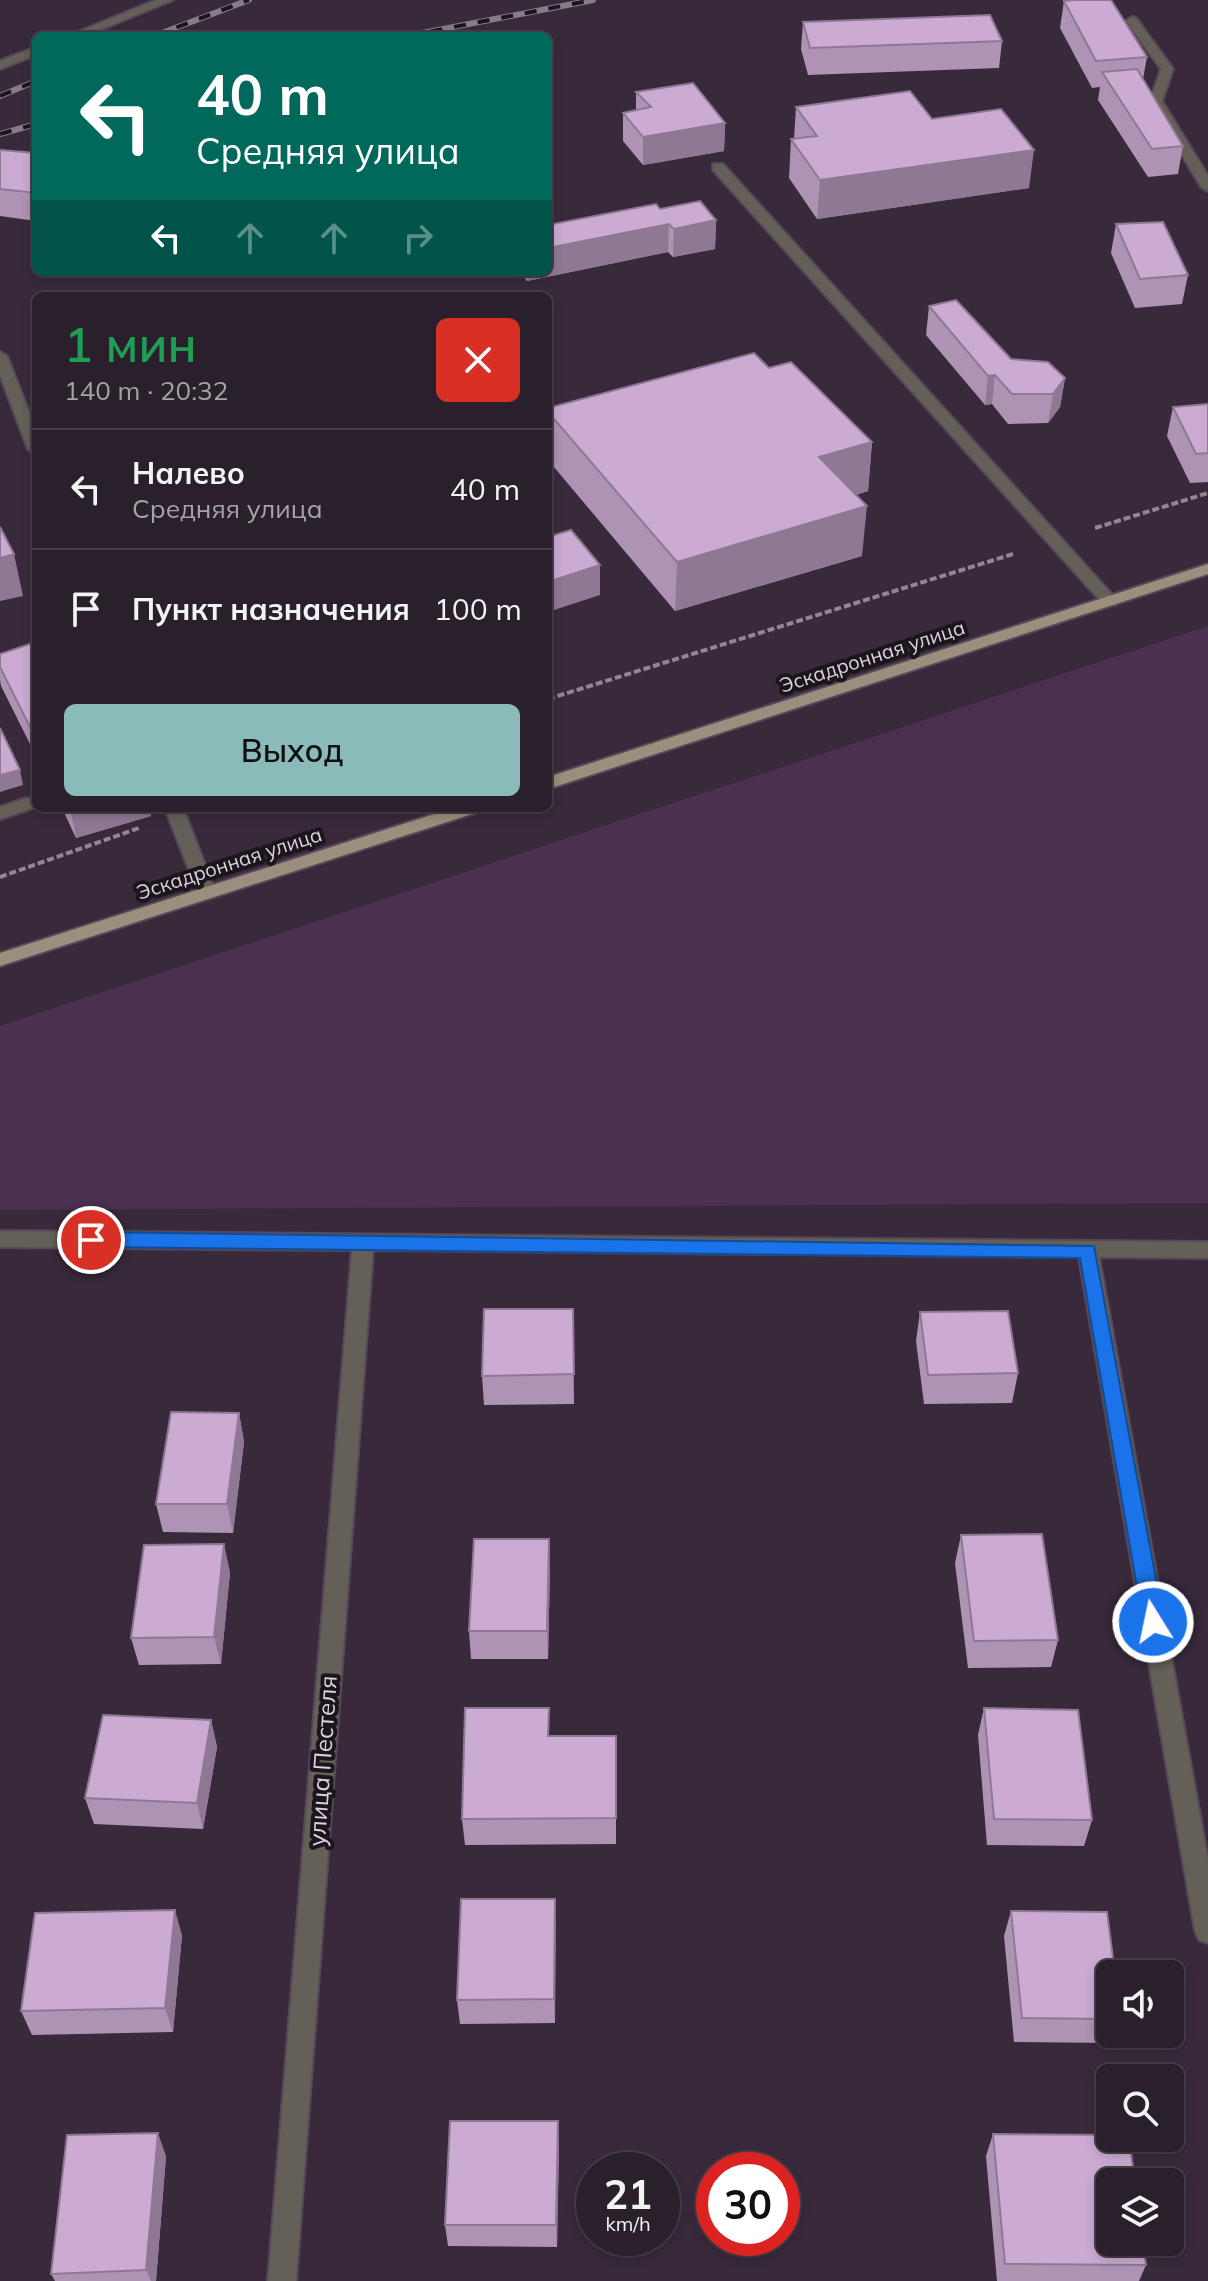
<!DOCTYPE html>
<html lang="ru">
<head>
<meta charset="utf-8">
<style>
	:root { --surface:#2a202c; --page:#362d38; --text:#f1f3f6; --muted:#a5a3a9; --line:#463e48; --accent:#8bbbb9 }
	body { margin:0; font-family:Mulish,sans-serif; background:var(--page); color:var(--text); height:100vh; display:flex; flex-direction:column; font-size:30px; white-space:nowrap }
	* { box-sizing:border-box; margin:0 }
	p { font-size:26px; color:var(--muted) }
	.icon { flex:none; width:44px; height:44px; fill:none; stroke:currentColor; stroke-width:2; stroke-linecap:round; stroke-linejoin:round }
	.map { position:relative; flex:1; overflow:hidden }
	.drawer { position:absolute; left:32px; top:292px; width:520px; height:520px; display:flex; flex-direction:column; background:var(--surface); border-radius:12px; box-shadow:0 4px 12px #0003,0 0 0 2px var(--line) }
	.drawer>* { flex:none }
	.guide { position:absolute; left:32px; top:32px; width:520px; height:244px; border-radius:12px; box-shadow:0 4px 12px #0003,0 0 0 2px var(--line); background:#00695c; color:#fff; overflow:hidden }
	.tools { position:absolute; left:1096px; top:1960px; display:grid; gap:16px }
	.tools a { display:grid; place-items:center; width:88px; height:88px; border-radius:12px; background:var(--surface); box-shadow:0 4px 12px #0003,0 0 0 2px var(--line); font-size:40px }
	.speed { position:absolute; left:576px; top:2152px; display:flex; gap:16px; font-size:40px; font-weight:700; text-align:center }
	.speed>* { display:grid; place-content:center; width:104px; height:104px; border-radius:50%; background:var(--surface); box-shadow:0 4px 12px #0003,0 0 0 2px var(--line); line-height:1 }
	.speed small { font-size:20px; font-weight:400 }
	.speed .limit { border:12px solid #d22; background:#fff; color:#111 }
	.pin { position:absolute; display:grid; place-items:center; width:68px; height:68px; color:#fff; margin:-34px; border:4px solid #fff; border-radius:50%; box-shadow:0 2px 8px #0007 }
	.me { position:absolute; width:88px; margin:-44px; rotate:350deg; stroke-linejoin:round; filter:drop-shadow(0 0 6px #0008) }
	.turn { display:flex; align-items:center; gap:28px; height:168px; padding:0 32px; font-size:36px }
	.turn .icon { width:104px; height:104px; stroke-width:2.5 }
	.turn b { display:block; font-size:56px; line-height:68px }
	.lanes { display:flex; align-items:center; height:76px; padding:0 32px; background:#0003; justify-content:center; gap:40px; direction:ltr }
	.lanes .off { opacity:.35 }
	.round { display:grid; place-items:center; flex:none; width:84px; height:84px; border-radius:12px; background:var(--page) }
	.overview { display:flex; align-items:center; justify-content:space-between; height:136px; padding:0 32px }
	h1 { font-size:48px; font-weight:600; line-height:60px; color:#1e9e55 }
	.cta { display:flex; gap:16px; margin-top:auto; padding:16px 32px }
	.cta a { flex:1; height:92px; border-radius:12px; background:var(--accent); color:#111; font-size:32px; font-weight:600; line-height:92px; text-align:center }
	ul { padding:0; list-style:none }
	li { display:flex; align-items:center; gap:24px; height:120px; padding:0 32px; border-top:2px solid var(--line) }
	li div { flex:1 }
	li b { display:block; font-size:30px }
	li em { font-style:normal }
	.map>svg:first-child { display:block }
	.green { fill:#4b3051 }
	.lines { fill:none; stroke-linecap:round; stroke-linejoin:round }
	.minor-casing { stroke:#554858; stroke-width:4 }
	.major-casing { stroke:#554858; stroke-width:4 }
	.path { stroke:#918694; stroke-width:4; stroke-dasharray:7 3; stroke-linecap:butt }
	.minor { fill:#656057; fill-rule:evenodd }
	.major { fill:#998f7c; fill-rule:evenodd }
	.rail-casing { stroke:#867b89; stroke-width:6 }
	.rail { stroke:#1c151d; stroke-width:4; stroke-dasharray:12; stroke-linecap:butt }
	.wall { fill:#af93b5 }
	.shaded-wall { fill:#8f7894 }
	.building { fill:#ccabd3; stroke:#8f7894; stroke-width:2 }
	.route { fill:#1a73e8; stroke:#114b97; stroke-width:2 }
	.labels { text-anchor:middle; dominant-baseline:central; stroke-width:8; stroke-linejoin:round; paint-order:stroke }
	.street-label { font-size:20px; fill:#dbd2dd; stroke:#1c151d }
	.near-street-label { font-size:24px; fill:#dbd2dd; stroke:#1c151d }
</style>
</head>
<body>
<div class="map">
<svg width="1208" height="2281" viewBox="0 0 1208 2281">
	<rect width="100%" height="100%" fill="#382a3b"/>
	<path class="green" d="M1208,626V1203L0,1210V1026Z"/>
	<g class="lines">
		<g class="minor-casing">
			<path id="minor" d="M156,0H173L85,36H68Z
				M1132,17L1136,18L1173,69L1162,101L1208,176V191L1201,187L1150,101L1161,69L1126,21Z
				M36,47V55L0,69V61Z
				M713,164H723L1116,599V605H1104L713,170Z
				M0,352L7,356L36,430V454L28,449L0,375Z
				M27,798L33,800L36,804L33,808L0,819V807Z
				M165,808H183L216,893L213,897L207,899L198,893Z
				M0,1231L1208,1242V1258L1099,1257L1208,1860V1943L1199,1940L1195,1931L1079,1257L373,1250L296,2281H268L352,1250L0,1247Z"/>
		</g>
		<g class="major-casing">
			<path id="major" d="M1208,564V574L548,789V777Z
				M453,808H481L478,812L0,966V953Z"/>
		</g>
		<path class="path" d="M1095,528L1208,493
			M548,699L1013,554
			M0,877L139,828"/>
		<use href="#minor" class="minor"/>
		<use href="#major" class="major"/>
		<g class="rail-casing">
			<path id="rail" d="M154,36L249,0
				M407,36L593,0
				M0,96L36,81
				M0,134L36,124"/>
		</g>
		<use href="#rail" class="rail"/>
	</g>
	<path class="wall" d="M1064,1L1147,57L1143,79L1183,146L1178,174L1148,177L1098,100L1100,87L1092,88L1060,28Z
		M803,22L1002,41L999,68L808,75L801,49Z
		M636,92L725,123L724,151L643,165L623,141V113L636,110Z
		M796,107L932,119L1029,188L817,219L789,178L791,139H794Z
		M0,150L36,153V221L0,216Z
		M660,209L716,220L715,249L673,257L668,252L527,281L521,272H548Z
		M1116,224L1188,275L1182,304L1135,308L1111,253Z
		M929,306L1011,359L1065,378L1060,407L1048,423L1008,424L992,404L985,405L926,335Z
		M769,368L872,442L868,491L856,495L862,556L675,611L548,460V408Z
		M1208,404V482L1190,483L1167,436L1173,407Z
		M36,642V756L1,686L0,680V654Z
		M62,808H149L151,816L76,838Z
		M573,1309L574,1404L484,1405L482,1376Z
		M920,1312L1018,1373L1012,1403L924,1404L916,1341Z
		M239,1413L244,1442L233,1533L163,1532L156,1504Z
		M961,1535L1058,1640L1051,1667L968,1668L955,1563Z
		M550,1567L548,1659H471L469,1631Z
		M230,1572L221,1664L139,1665L131,1638Z
		M984,1708L1092,1820L1084,1846L987,1845L978,1735Z
		M211,1720L217,1747L203,1829L94,1824L85,1798Z
		M550,1736H616V1844L465,1845L462,1819Z
		M555,1899V2023L460,2024L457,2000Z
		M1011,1911L1110,1974V2034H1116L1113,2043L1014,2042L1004,1936Z
		M182,1935L173,2032L32,2035L21,2011Z
		M558,2121L559,2144L557,2247L448,2246L445,2225Z
		M993,2134L1146,2265L1139,2281H997L986,2156Z
		M166,2156L156,2281H55L51,2274Z"/>
	<path class="shaded-wall" d="M725,123L724,151L643,165V137Z
		M1034,150L1029,188L817,219L820,180Z
		M716,220L715,249L673,257L674,229Z
		M669,224L668,252L527,281V272H548V248Z
		M995,375L992,404L985,405L988,376Z
		M1065,378L1060,407L1048,423L1053,394Z
		M872,442L868,491L815,507L819,457Z
		M867,506L862,556L675,611L677,562Z
		M14,554L23,596L0,601V558Z
		M600,565V595L548,612V582Z
		M20,770L23,785L0,792V775Z
		M70,808H149L151,816L76,838Z
		M239,1413L244,1442L233,1533L227,1504Z
		M549,1539L550,1567L548,1659L547,1631Z
		M224,1544L230,1572L221,1664L214,1637Z
		M211,1720L217,1747L203,1829L197,1803Z
		M555,1899L556,1924L555,2023L554,1999Z
		M175,1910L182,1935L173,2032L165,2008Z
		M558,2121L559,2144L557,2247L556,2225Z
		M158,2133L166,2156L156,2281H151L146,2270Z"/>
	<path class="building" d="M1076,0H1111L1147,57L1096,61L1064,1Z
		M990,15L1002,41L810,48L803,22Z
		M1137,69L1183,146L1152,149L1102,72Z
		M693,83L725,123L643,137L623,113L651,107L636,92Z
		M910,91L932,119L1001,109L1034,150L820,180L791,139L817,136L796,107Z
		M0,150L36,153V193L0,189Z
		M700,201L716,220L674,229L669,224L548,248V225L656,204L660,209Z
		M1163,222L1188,275L1140,279L1116,224Z
		M956,300L1011,359L1048,362L1065,378L1053,394H1012L995,375L988,376L929,306Z
		M754,353L769,368L791,362L872,442L819,457L867,506L677,562L548,412V408Z
		M1208,404V453L1196,454L1173,407Z
		M0,527L14,554L0,558Z
		M571,530L600,565L548,582V537Z
		M36,642V739L0,667V654Z
		M0,728L20,770L0,775Z
		M484,1309H573L574,1374L482,1376Z
		M1008,1311L1018,1373L928,1375L920,1312Z
		M171,1412L239,1413L227,1504H156Z
		M1042,1534L1058,1640L974,1641L961,1535Z
		M474,1539H549L547,1631H469Z
		M224,1544L214,1637L131,1638L144,1545Z
		M465,1708H549L548,1736H616V1818L462,1819Z
		M984,1708L1078,1710L1092,1820L994,1819Z
		M103,1715L211,1720L197,1803L85,1798Z
		M461,1899H555L554,1999L457,2000Z
		M175,1910L165,2008L21,2011L35,1913Z
		M1011,1911L1107,1912L1115,1974H1110V2019L1022,2018Z
		M450,2121H558L556,2225H445Z
		M158,2133L146,2270L51,2274L67,2135Z
		M993,2134L1110,2135V2138H1129L1135,2182H1110V2242H1143L1146,2265L1005,2264Z"/>
	<path class="route" d="M91,1232L1094,1246L1164,1622L1161,1628H1146L1143,1622L1080,1258L91,1247L81,1240Z"/>
	<g class="labels">
		<g class="street-label">
			<text transform="translate(872 656) rotate(-18)">Эскадронная улица</text>
			<text transform="translate(229 863) rotate(-18)">Эскадронная улица</text>
		</g>
		<g class="near-street-label">
			<text transform="translate(322 1761) rotate(-86)">улица Пестеля</text>
		</g>
	</g>
</svg>
<div class="tools">
<a><svg class="icon" aria-label="sound" viewBox="0 0 24 24"><path d="M4 9h4l5-4v14l-5-4H4zM17 9q2 3 0 6"/></svg></a>
<a><svg class="icon" aria-label="search" viewBox="0 0 24 24"><circle cx="10" cy="10" r="6"/><path d="M15 15l6 6"/></svg></a>
<a><svg class="icon" aria-label="layers" viewBox="0 0 24 24"><path d="M12 4l9 5-9 5-9-5zM3 14l9 5 9-5"/></svg></a>
</div>
<div class="speed"><div>21<small>km/h</small></div><div class="limit">30</div></div>
<div class="pin" style="left:91px;top:1240px;background:#d93025"><svg class="icon" aria-label="arrive" viewBox="0 0 24 24"><path d="M6 21V4h12l-3 4 3 4H6"/></svg></div>
<svg class="me" style="left:1153px;top:1622px" viewBox="-20 -20 40 40"><circle r="17" fill="#1a73e8" stroke="#fff" stroke-width="3"/><path d="M0-11L8 9 0 5-8 9z" fill="#fff"/></svg>
<div class="guide">
<div class="turn"><svg class="icon" aria-label="left" viewBox="0 0 24 24"><path d="M17 20v-9H6M10 6l-5 5 5 5"/></svg><div><b>40 m</b>Средняя улица</div></div>
<div class="lanes"><svg class="icon" aria-label="left" viewBox="0 0 24 24"><path d="M17 20v-9H6M10 6l-5 5 5 5"/></svg><svg class="icon off" aria-label="ahead" viewBox="0 0 24 24"><path d="M12 20V5M6 11l6-6 6 6"/></svg><svg class="icon off" aria-label="ahead" viewBox="0 0 24 24"><path d="M12 20V5M6 11l6-6 6 6"/></svg><svg class="icon off" aria-label="right" viewBox="0 0 24 24"><path d="M7 20v-9h11M14 6l5 5-5 5"/></svg></div>
</div>
<section class="drawer">
<div class="overview"><div><h1>1 мин</h1><p>140 m · 20:32</p></div><a class="round" style="background:#d93025;color:#fff"><svg class="icon" aria-label="close" viewBox="0 0 24 24"><path d="M6 6l12 12M18 6L6 18"/></svg></a></div>
<ul>
<li><svg class="icon" aria-label="left" viewBox="0 0 24 24"><path d="M17 20v-9H6M10 6l-5 5 5 5"/></svg><div><b>Налево</b><p>Средняя улица</p></div><em>40 m</em></li>
<li><svg class="icon" aria-label="arrive" viewBox="0 0 24 24"><path d="M6 21V4h12l-3 4 3 4H6"/></svg><div><b>Пункт назначения</b></div><em>100 m</em></li>
</ul>
<div class="cta"><a>Выход</a></div>
</section>
</div>
</body>
</html>
